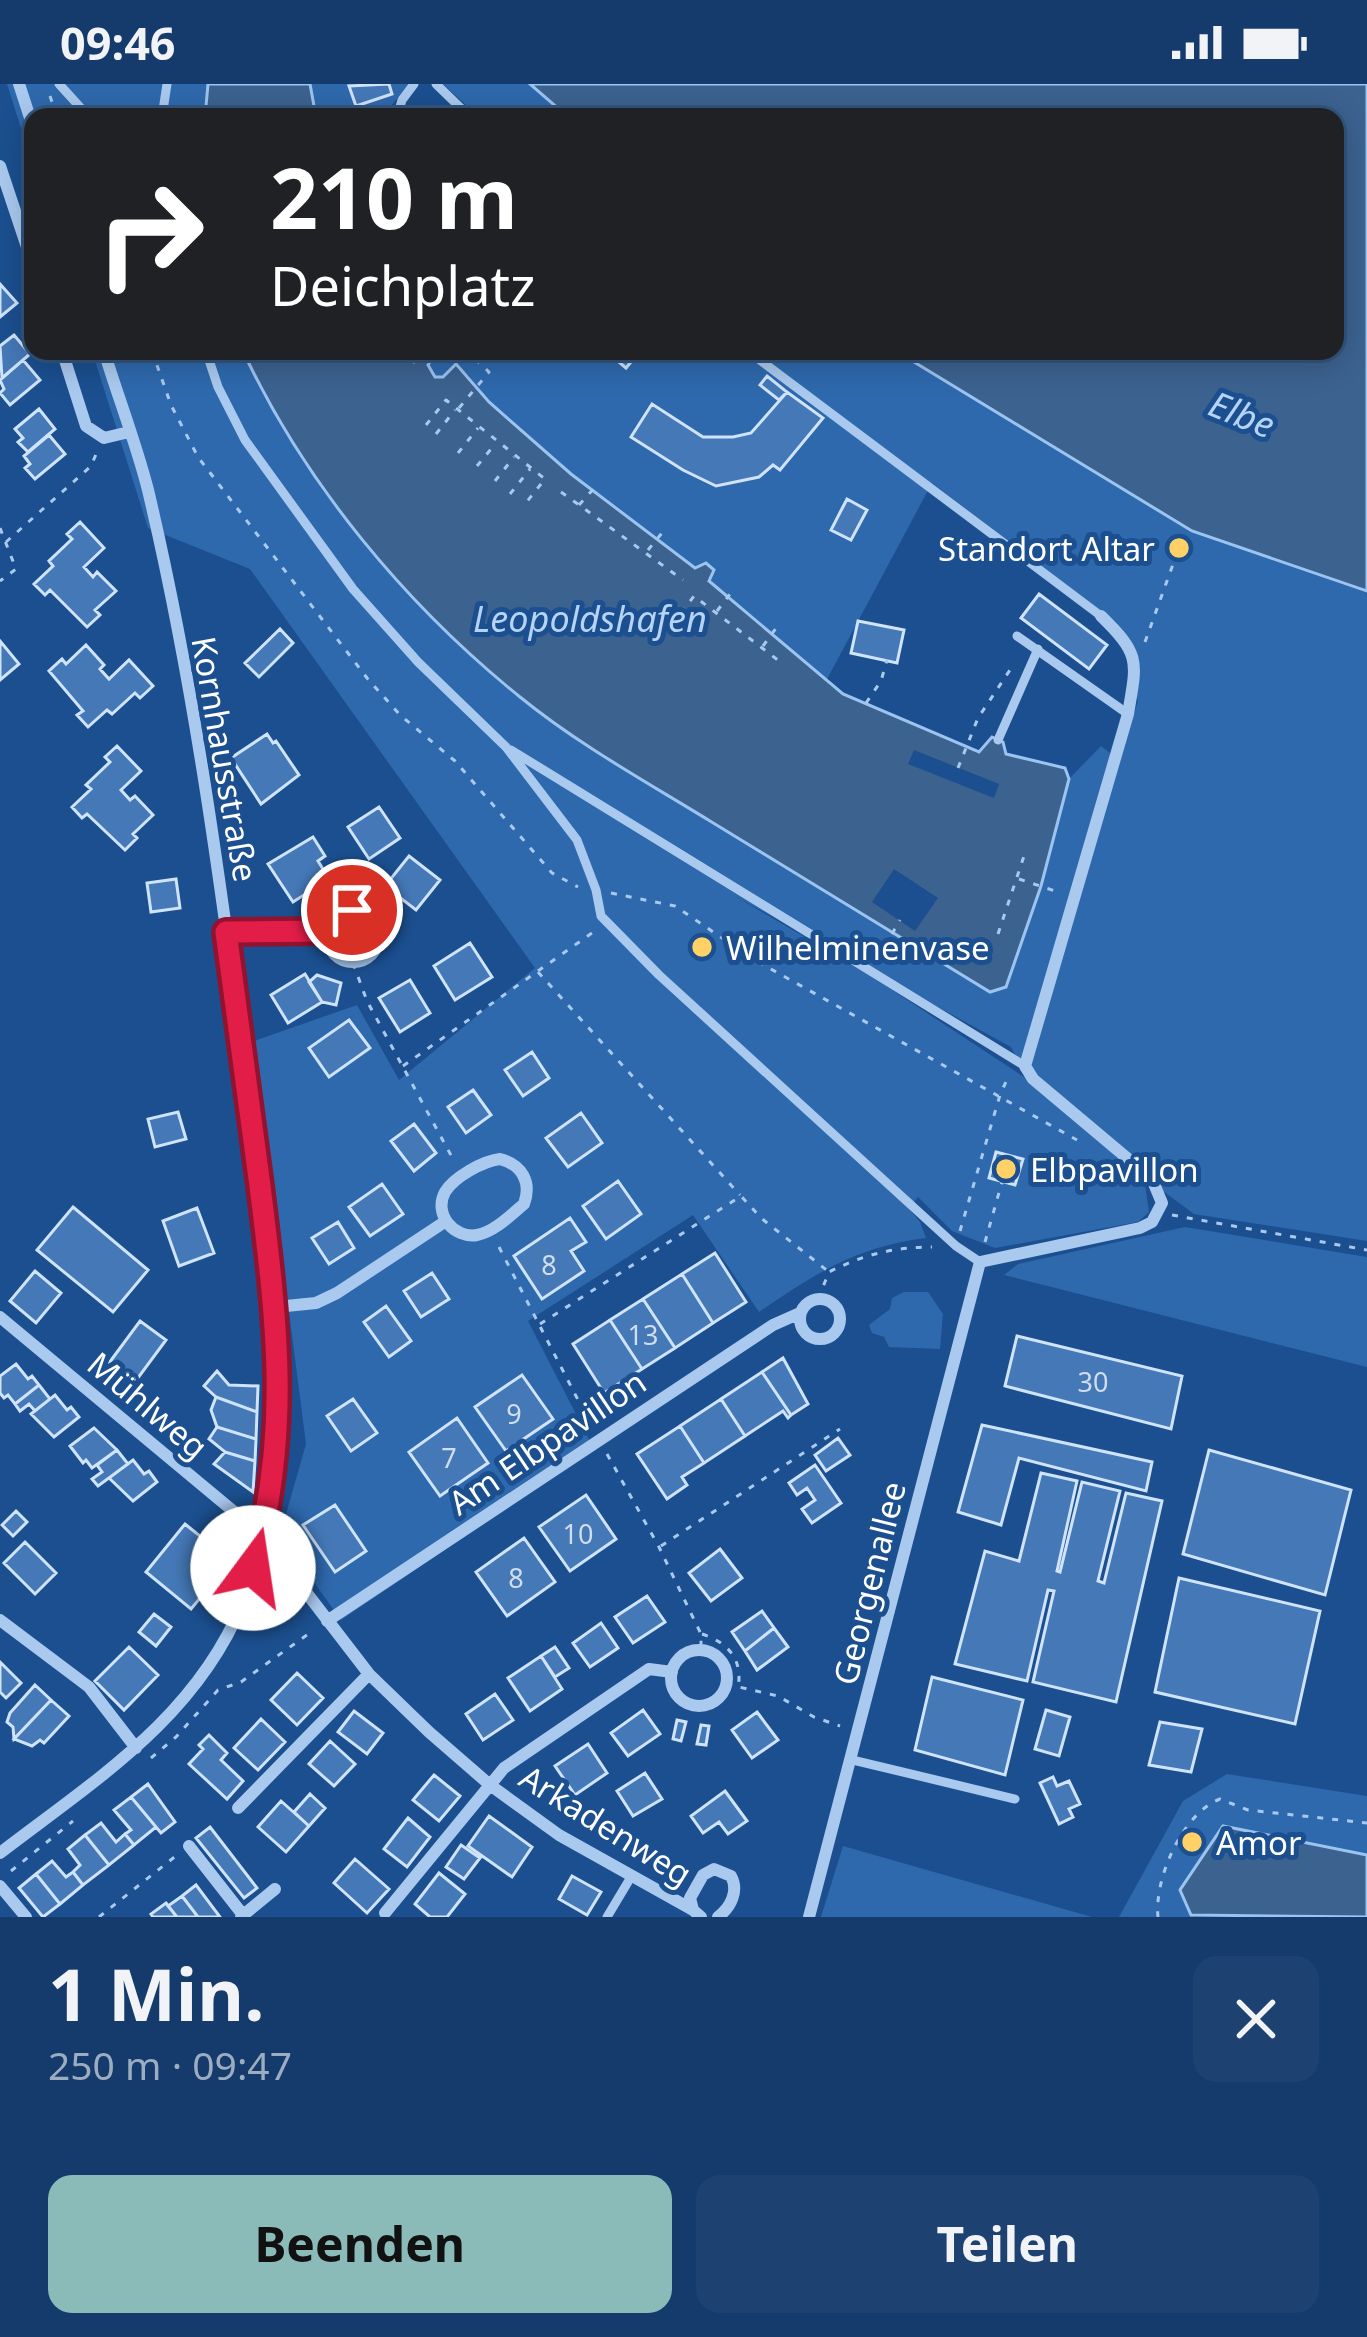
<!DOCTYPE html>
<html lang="de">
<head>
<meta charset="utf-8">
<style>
	:root { --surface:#143b6b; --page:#1d4271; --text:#f1f3f6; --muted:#9dadc1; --line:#33557e; --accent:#8bbbb9 }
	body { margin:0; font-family:"Noto Sans",sans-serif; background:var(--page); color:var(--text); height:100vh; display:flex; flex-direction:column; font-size:45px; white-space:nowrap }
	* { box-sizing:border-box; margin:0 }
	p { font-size:39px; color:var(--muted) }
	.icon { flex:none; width:66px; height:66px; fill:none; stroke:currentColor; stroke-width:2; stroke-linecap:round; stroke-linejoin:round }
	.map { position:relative; height:1833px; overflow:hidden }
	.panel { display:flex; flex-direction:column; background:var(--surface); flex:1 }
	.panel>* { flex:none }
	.banner { position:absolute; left:24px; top:24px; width:1320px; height:252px; border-radius:24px; box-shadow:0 6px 30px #0003,0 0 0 3px var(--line); background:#202124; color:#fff; overflow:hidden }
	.pin { position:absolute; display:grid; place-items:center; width:102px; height:102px; color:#fff; margin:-51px; border:6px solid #fff; border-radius:50%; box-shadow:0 3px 12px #0007 }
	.me { position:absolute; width:132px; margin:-66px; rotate:14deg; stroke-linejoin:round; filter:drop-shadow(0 0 9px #0008) }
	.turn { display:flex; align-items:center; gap:42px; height:252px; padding:0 48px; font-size:54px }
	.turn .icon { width:156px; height:156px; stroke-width:2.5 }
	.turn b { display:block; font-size:84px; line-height:102px }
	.round { display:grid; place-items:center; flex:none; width:126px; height:126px; border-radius:24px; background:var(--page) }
	.headline { display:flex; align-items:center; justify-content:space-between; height:204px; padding:0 48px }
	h1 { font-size:72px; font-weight:700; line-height:90px }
	.primary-button { display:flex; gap:24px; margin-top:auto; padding:24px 48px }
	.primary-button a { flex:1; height:138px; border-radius:24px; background:var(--accent); color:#111; font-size:48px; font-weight:700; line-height:138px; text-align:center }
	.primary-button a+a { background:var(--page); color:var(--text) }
	.status { display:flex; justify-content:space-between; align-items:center; height:84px; padding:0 60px; background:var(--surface); direction:ltr }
	.status svg { height:33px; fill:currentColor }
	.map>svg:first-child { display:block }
	.green { fill:#2e69ad; fill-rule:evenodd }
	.water { fill:#3c6290; stroke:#9cc4f0; stroke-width:3 }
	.pier { fill:#1b4f8f }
	.building { fill:#4478b7; stroke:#cfe3fa; stroke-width:3 }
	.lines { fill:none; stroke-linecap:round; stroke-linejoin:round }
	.path { stroke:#a9c9ee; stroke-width:3; stroke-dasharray:6 9; stroke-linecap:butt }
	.service { stroke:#a9c9ee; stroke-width:9 }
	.minor { stroke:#a9c9ee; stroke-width:12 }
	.route-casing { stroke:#92132f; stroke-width:30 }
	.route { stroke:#e11d48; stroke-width:21 }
	.poi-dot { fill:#ffd166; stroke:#1b4f8f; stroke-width:4.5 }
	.labels { text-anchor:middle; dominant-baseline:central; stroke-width:10; stroke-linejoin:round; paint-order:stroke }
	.number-label { font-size:27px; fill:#d0dded }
	.poi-label { font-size:33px; fill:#fff; stroke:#1b4f8f; text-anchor:start }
	.street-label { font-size:33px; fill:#fff; stroke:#1b4f8f }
	.water-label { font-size:36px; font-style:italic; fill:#b5d3f5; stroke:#1b4f8f }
</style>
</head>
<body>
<div class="status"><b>09:46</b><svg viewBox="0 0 49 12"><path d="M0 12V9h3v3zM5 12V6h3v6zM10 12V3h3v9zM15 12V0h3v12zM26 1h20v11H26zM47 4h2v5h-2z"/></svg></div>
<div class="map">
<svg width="1367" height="1833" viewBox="0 0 1367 1833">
	<rect width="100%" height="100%" fill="#1b4f8f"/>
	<path class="green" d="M7,0H208L205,33H33V82Z
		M310,0H409L382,33H316Z
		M443,0H530L568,33H479Z
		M92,267H243L271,322L331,414L371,464L422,523L482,580L585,661L695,728L1041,802L1069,695L1101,662L1119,676L1138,617L1116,538L932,399L826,597L709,497L714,486L706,479L695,484C617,423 529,369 467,290L435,293L428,281L437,267H605L626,284L640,267H896L1192,447L1367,507V1157L1194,1130L1144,1093L1149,1128L1138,1138L995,1164L952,1147L918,1113L909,1125L920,1138L926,1154C856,1163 816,1189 759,1228L693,1131L528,1237L594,1365L341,1536L280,1451L306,1360L254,957L357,921L399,996L535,884L250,485L148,444ZM733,811L1011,963L1027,995L868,890Z
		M1185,1143L1367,1173V1283L1004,1191L1018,1180Z
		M904,1208H928L943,1230L940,1265L889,1263L884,1253L872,1249L869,1241L890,1225L892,1214Z
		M1227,1690L1367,1712V1771L1223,1742L1191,1831L1195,1833H1119L1183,1717Z
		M843,1762L1092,1833H821Z"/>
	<path class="water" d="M208,0H310L316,33H205Z
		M530,0H1367V507L1192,447L896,267H1335V33H568Z
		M243,267H437L428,281L435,293H443L456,280L489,318L571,390L695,484L706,479L714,486L709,497L843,610L979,668L992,653L1003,658L1006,670L1065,684L1069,695L1041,802L1006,903L990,908C897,851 803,794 710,737C645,697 579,661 520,613C406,521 305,400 243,267Z
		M1223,1742L1367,1771V1833L1191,1831L1180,1806Z"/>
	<path class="pier" d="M914,666L999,700L994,714L908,680Z
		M894,785L938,814L915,847L872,818Z"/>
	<path class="building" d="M389,0L392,10L356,22L349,2Z
		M0,200L17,219L0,233Z
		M14,251L30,270L2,294L0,262Z
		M606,267H640L626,284Z
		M23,276L40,296L10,321L0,309L4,305L0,296Z
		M767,292L787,308L779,316L760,301Z
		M787,308L823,334L780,386L773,381L759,393L716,402L683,386L631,353L652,320L703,353H733L751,349Z
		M39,325L55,345L28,368L18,358L23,354L15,345Z
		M49,351L65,370L35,395L25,384L30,380L24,372Z
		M847,415L867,426L851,456L831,446Z
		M80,438L104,464L84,483L93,493L97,488L116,507L95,526L100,531L87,543L50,506L45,511L34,500L53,482L49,477L72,455L67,450Z
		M1039,510L1107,561L1089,585L1021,534Z
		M858,537L904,546L897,579L851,569Z
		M280,545L293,559L259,593L245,579Z
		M0,557L19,580L0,596Z
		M86,561L104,581L100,585L109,595L129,576L153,602L140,614L135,609L112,630L107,626L88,643L77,631L83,627L49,587L62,575L66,580Z
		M267,650L273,659L276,657L299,691L261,720L231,674Z
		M117,662L141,687L121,706L130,716L135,712L153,731L133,750L137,754L125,766L87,730L82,734L72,723L91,705L86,701L110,678L105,673Z
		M379,723L400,754L369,775L348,743Z
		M313,753L325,772L318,777L329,795L293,818L268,780Z
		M409,772L440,796L416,826L385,802Z
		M176,795L180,824L151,828L147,799Z
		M470,859L492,893L455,916L434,882Z
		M305,890L322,918L288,939L271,911Z
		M317,891L341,899L336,921L322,918L309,898Z
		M410,896L430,929L400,948L379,914Z
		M349,936L370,964L329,993L309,964Z
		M532,968L549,994L523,1012L505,986Z
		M473,1006L491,1031L466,1049L448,1023Z
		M178,1028L186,1055L155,1063L148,1035Z
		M581,1029L602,1059L568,1083L546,1054Z
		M414,1040L436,1069L414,1087L391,1057Z
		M996,1068L1023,1075L1015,1101L989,1094Z
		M618,1097L641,1130L606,1155L583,1122Z
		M382,1100L403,1130L370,1152L349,1123Z
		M73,1123L148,1186L113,1228L37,1166Z
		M197,1124L214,1169L179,1182L163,1137Z
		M570,1134L586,1158L571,1167L584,1187L542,1215L514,1172Z
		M338,1138L354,1164L329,1180L312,1154Z
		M715,1169L746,1218L713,1239L682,1190Z
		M35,1187L61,1209L36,1239L10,1217Z
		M432,1189L449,1215L421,1233L404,1207Z
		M682,1190L713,1239L675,1264L643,1215Z
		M643,1215L675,1264L642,1285L610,1236Z
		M386,1222L411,1257L389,1273L364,1238Z
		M610,1236L642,1285L604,1309L573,1260Z
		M140,1237L166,1256L135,1298L109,1279Z
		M1017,1252L1182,1292L1171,1345L1005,1302Z
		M783,1274L808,1320L791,1331L762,1288Z
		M16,1280L28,1295L32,1292L39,1301L15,1320L8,1311L4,1314L0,1309V1292Z
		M217,1287L229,1301L258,1302L257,1328L216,1313L204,1302Z
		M762,1288L791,1331L788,1334L783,1327L745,1352L721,1315Z
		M522,1291L553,1335L506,1367L475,1323Z
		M39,1301L50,1315L35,1327L29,1320L20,1327L15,1320Z
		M55,1311L67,1326L71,1323L79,1333L54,1353L31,1330Z
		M216,1313L257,1328L256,1355L217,1343L211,1326Z
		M353,1315L377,1349L351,1367L327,1332Z
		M721,1315L745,1352L704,1379L680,1342Z
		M457,1334L488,1379L440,1412L409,1368Z
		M982,1341L1152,1378L1146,1407L1019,1374L1001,1441L958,1428Z
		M680,1342L704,1379L682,1393L687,1401L667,1415L637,1370Z
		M217,1343L256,1355L255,1377L225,1368L209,1355Z
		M94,1344L117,1366L92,1384L86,1376L83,1379L70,1362Z
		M838,1354L850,1371L826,1387L815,1371Z
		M117,1366L128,1380L98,1402L92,1395L102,1388L97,1381Z
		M1209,1366L1351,1406L1325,1511L1183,1470Z
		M225,1368L255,1377L253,1408L214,1380Z
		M133,1376L144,1390L149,1387L157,1398L133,1417L109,1394Z
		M815,1381L841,1419L812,1439L802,1425L815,1416L807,1404L797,1411L789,1399Z
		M1041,1389L1077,1397L1057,1487L1060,1488L1082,1398L1120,1407L1098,1497L1104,1499L1126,1409L1162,1417L1116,1618L1033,1598L1054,1507L1048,1506L1027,1597L955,1580L985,1467L1019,1477Z
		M586,1411L616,1455L570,1487L539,1443Z
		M335,1421L366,1467L335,1488L303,1441Z
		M16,1427L27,1438L13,1452L2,1441Z
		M185,1440L231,1477L191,1525L146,1488Z
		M524,1454L555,1498L507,1532L476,1488Z
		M25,1458L56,1489L35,1510L4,1479Z
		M720,1465L742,1494L711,1517L689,1489Z
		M1179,1494L1320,1527L1295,1640L1155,1608Z
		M647,1512L665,1538L633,1559L615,1533Z
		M762,1527L774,1544L745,1567L732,1548Z
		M154,1530L171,1543L156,1562L139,1548Z
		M601,1539L618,1564L590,1583L573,1559Z
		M774,1544L788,1563L757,1586L745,1567Z
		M129,1563L158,1591L124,1626L95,1597Z
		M555,1563L569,1584L555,1593L541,1572Z
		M541,1572L562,1605L530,1627L508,1594Z
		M0,1578L21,1599L6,1614L0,1608Z
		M297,1589L323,1614L297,1641L271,1616Z
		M932,1593L1023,1616L1005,1691L915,1666Z
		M35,1601L51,1616L14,1655L13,1643L7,1638L10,1629Z
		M495,1610L513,1636L483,1656L466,1630Z
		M51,1616L69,1632L44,1659L40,1656L32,1662L14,1655Z
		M643,1626L660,1650L628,1672L611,1649Z
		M1046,1626L1070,1633L1059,1672L1035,1665Z
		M354,1627L383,1649L367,1670L338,1648Z
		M757,1628L778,1656L752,1674L732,1646Z
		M261,1635L285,1658L258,1686L234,1664Z
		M677,1636L686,1638L681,1657L673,1655Z
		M1160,1638L1202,1645L1191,1688L1149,1681Z
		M701,1641L709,1642L706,1661L697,1660Z
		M209,1651L227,1669L221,1676L243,1697L227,1715L189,1680L203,1665L199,1661Z
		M330,1657L355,1680L334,1702L309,1680Z
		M588,1660L607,1689L575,1711L555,1682Z
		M645,1689L662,1715L633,1732L617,1707Z
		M434,1691L460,1712L439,1737L413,1716Z
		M1053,1693L1057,1702L1069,1697L1080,1720L1069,1725L1073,1733L1059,1740L1040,1699Z
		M148,1700L175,1738L161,1749L131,1713Z
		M725,1707L747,1737L728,1750L719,1738L703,1749L691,1732Z
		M310,1710L325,1724L309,1742L294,1728Z
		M131,1713L156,1743L134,1761L125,1750L131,1746L114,1726Z
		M281,1717L309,1742L286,1768L258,1743Z
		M489,1732L532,1763L512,1793L468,1762Z
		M408,1734L430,1753L407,1783L384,1765Z
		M101,1739L116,1758L125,1750L134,1761L109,1781L85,1751Z
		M210,1743L257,1804L244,1814L196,1754Z
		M85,1751L109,1781L83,1801L73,1788L80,1781L68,1765Z
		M461,1761L480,1774L464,1795L446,1783Z
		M355,1775L389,1805L367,1829L334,1799Z
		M52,1777L66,1793L73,1788L83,1801L60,1820L36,1790Z
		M439,1789L465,1810L447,1833H430L415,1820Z
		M36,1790L60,1820L43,1833L19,1804Z
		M572,1792L601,1808L587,1831L559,1815Z
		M196,1801L220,1833H198L182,1812Z
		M182,1812L198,1833H177L168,1822Z
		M166,1819L177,1833H153L151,1830Z"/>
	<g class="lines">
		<path class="path" d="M50,12L57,33
			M152,267L171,321L198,373L367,594L400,631L455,677L552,789L578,803
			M405,272L409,267
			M413,279L424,267
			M459,324L489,288L473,273
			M426,341L446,316L545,395L525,420
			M436,350L455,326
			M458,369L478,344
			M477,382L496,359
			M495,397L514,373
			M561,408L683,496
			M510,410L530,385
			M579,421L597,401
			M0,444L16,485L0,497
			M6,458L91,382L97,368
			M648,466L662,449
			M717,527L733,506
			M681,529L694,512L783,580
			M1145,558L1185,447
			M763,562L779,540
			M866,619L881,597L887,576
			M958,684L978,634L1014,580
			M1019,795L1061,809
			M611,809L675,822L753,875L1077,1056
			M998,850L1026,766
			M877,876L900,836
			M353,879L367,917L453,1075
			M538,888L740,1111
			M403,982L592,849
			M1172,1131L1367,1166
			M960,1147L1000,1011L1009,991
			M985,1158L1002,1098
			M499,1163L591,1341
			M818,1215L829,1188C863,1171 893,1163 932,1163
			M540,1240L741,1112L761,1134L829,1188
			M607,1370L659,1463L701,1550V1566
			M661,1462L840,1345
			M702,1550C729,1559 743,1576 738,1604
			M726,1600L778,1612L814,1633L840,1642
			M151,1674L176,1653L218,1606L241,1598L311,1548
			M11,1787L73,1737
			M99,1833L177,1771
			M1158,1833C1154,1794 1183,1729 1220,1715L1248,1726L1367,1739"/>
		<path class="service" d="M59,0L89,33
			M436,0L470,33
			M162,33L167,0
			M397,33L402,16L414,0
			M206,267L218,303L245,356L353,505L418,578L506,663L577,756L596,806L601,832L659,891L956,1162L980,1178
			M748,267L1101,532
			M1017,552L1128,630
			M998,656L1038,565
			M511,666L1025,982
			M853,1676L1015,1715
			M607,1833L631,1793"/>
		<path class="minor" d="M19,0L33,43
			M0,82L33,181
			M62,267L86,342L104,354L129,348
			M327 852a26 26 0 1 1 52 0a26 26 0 1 1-52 0Z
			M226,848L327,847
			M500,1075C522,1081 532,1098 524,1120C511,1131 494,1148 477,1151C454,1155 433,1130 445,1108C454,1093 483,1077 500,1075Z
			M800 1235a20 20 0 1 1 40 0a20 20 0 1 1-40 0Z
			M276,1223L316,1219L337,1209L446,1137
			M0,1233L262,1451L369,1590L429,1648L490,1701L559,1751L693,1826
			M0,1536L89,1603L136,1664
			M327,1537L773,1241L800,1229
			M671 1594a28 28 0 1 1 56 0a28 28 0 1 1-56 0Z
			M238,1724L369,1590
			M189,1762L243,1831
			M0,1769C95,1696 196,1634 243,1518C313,1344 266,1148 243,970C218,781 192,591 148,406C136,359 118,313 104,267
			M0,1802L26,1833
			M385,1829L504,1684L649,1585L672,1588
			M241,1833L275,1805
			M701,1833L693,1826L690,1814L703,1791L714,1785L731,1792C739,1807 731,1823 718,1833
			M809,1833L980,1178L1140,1144L1152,1138L1162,1119L1152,1095L1033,995L1025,982L1128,630C1137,577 1141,571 1101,532"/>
	</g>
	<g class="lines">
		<g class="route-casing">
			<path id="route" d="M253,1484C291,1350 277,1238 260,1102C249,1017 237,933 226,848L327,847L333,835L352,826"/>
		</g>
		<use href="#route" class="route"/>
	</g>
	<g class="poi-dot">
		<circle cx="1179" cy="464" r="12"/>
		<circle cx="702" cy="863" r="12"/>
		<circle cx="1006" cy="1085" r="12"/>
		<circle cx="1192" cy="1758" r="12"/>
	</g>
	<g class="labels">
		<g class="number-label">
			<text x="549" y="1180">8</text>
			<text x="643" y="1250">13</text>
			<text x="1093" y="1297">30</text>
			<text x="514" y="1329">9</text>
			<text x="449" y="1373">7</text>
			<text x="578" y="1449">10</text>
			<text x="516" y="1493">8</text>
		</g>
		<g class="poi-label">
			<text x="1155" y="464" text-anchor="end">Standort Altar</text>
			<text x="726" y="863">Wilhelminenvase</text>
			<text x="1030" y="1085">Elbpavillon</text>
			<text x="1216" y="1758">Amor</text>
		</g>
		<g class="street-label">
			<text transform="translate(225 675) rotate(80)">Kornhausstraße</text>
			<text transform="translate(148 1321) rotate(40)">Mühlweg</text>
			<text transform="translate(547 1358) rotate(-34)">Am Elbpavillon</text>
			<text transform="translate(869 1499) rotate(-76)">Georgenallee</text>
			<text transform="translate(606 1741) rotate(32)">Arkadenweg</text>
		</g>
		<g class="water-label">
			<text transform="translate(1242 330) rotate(22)">Elbe</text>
			<text x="590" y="534">Leopoldshafen</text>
		</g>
	</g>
</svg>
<div class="pin" style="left:352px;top:826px;background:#d93025"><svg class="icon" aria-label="arrive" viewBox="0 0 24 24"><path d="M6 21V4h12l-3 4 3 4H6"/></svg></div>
<svg class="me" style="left:253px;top:1484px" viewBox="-20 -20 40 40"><circle r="19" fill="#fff"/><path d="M0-13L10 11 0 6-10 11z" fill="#e11d48"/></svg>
<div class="banner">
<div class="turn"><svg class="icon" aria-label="right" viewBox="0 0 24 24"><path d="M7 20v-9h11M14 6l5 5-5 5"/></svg><div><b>210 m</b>Deichplatz</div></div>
</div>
</div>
<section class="panel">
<div class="headline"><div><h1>1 Min.</h1><p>250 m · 09:47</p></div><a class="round"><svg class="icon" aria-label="close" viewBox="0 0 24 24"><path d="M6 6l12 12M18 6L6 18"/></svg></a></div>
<div class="primary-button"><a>Beenden</a><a>Teilen</a></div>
</section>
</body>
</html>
